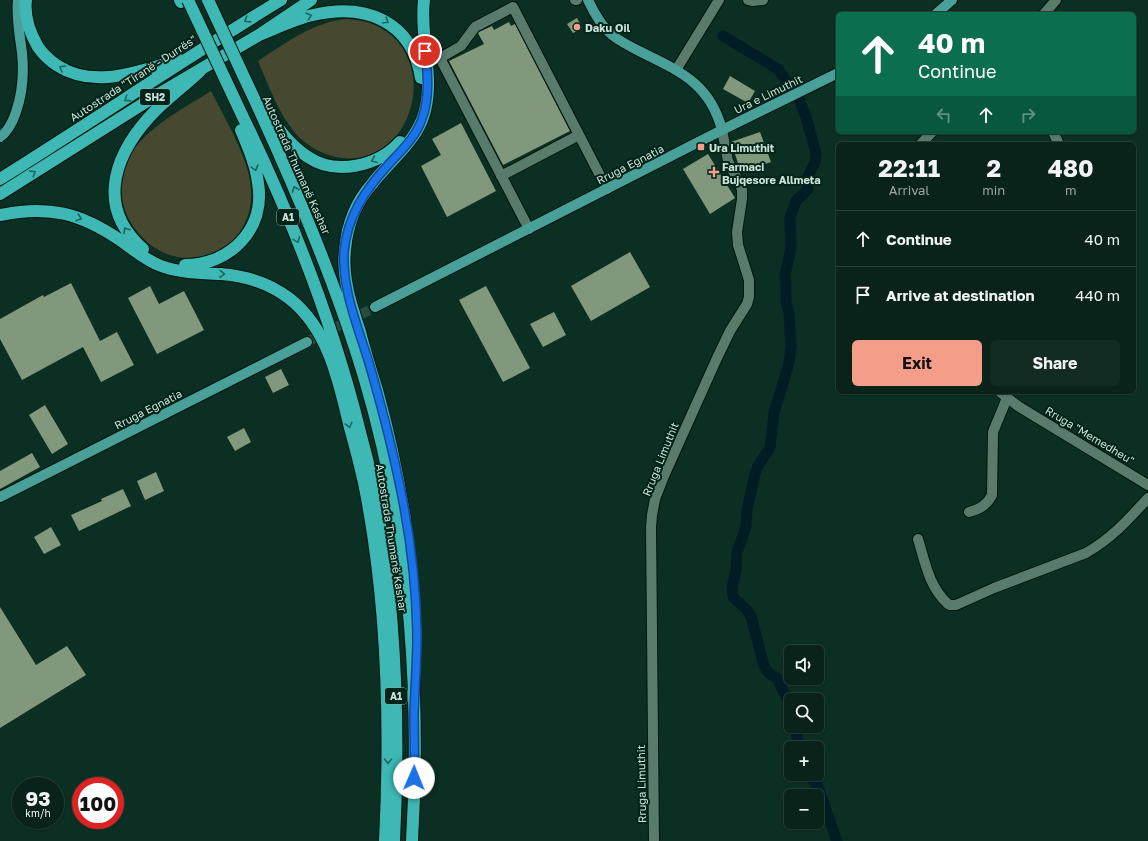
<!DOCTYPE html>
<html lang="en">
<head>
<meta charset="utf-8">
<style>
	:root { --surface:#09231a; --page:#122b23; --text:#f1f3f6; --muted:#99a4a2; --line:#294039; --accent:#f49e89 }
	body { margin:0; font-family:"Golos Text",sans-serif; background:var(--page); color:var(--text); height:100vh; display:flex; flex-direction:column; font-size:15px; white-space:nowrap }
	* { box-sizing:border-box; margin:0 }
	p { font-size:13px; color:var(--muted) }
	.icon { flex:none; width:22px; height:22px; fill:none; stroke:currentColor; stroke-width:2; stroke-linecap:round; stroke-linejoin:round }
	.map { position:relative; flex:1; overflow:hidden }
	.side { position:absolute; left:836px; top:142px; width:300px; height:252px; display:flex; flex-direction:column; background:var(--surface); border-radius:6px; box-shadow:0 1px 3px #0004,0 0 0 1px var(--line) }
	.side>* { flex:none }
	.banner { position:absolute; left:836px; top:12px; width:300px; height:122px; border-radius:6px; box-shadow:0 1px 3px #0004,0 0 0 1px var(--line); background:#0b6e4f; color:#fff; overflow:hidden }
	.tools { position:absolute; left:784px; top:645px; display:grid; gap:8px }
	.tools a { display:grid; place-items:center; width:40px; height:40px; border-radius:6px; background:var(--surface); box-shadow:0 1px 3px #0004,0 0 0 1px var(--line); font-size:20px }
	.speed { position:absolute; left:12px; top:777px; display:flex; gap:8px; font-size:20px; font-weight:700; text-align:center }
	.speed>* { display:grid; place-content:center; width:52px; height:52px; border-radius:50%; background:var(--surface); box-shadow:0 1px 3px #0004,0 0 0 1px var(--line); line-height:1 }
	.speed small { font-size:10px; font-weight:400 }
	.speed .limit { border:6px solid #d22; background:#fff; color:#111 }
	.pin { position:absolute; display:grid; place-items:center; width:34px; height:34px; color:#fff; margin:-17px; border:2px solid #fff; border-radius:50%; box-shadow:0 1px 4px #0007 }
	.me { position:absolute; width:44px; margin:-22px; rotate:1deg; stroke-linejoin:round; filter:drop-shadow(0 0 3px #0008) }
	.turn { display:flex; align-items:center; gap:14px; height:84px; padding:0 16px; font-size:18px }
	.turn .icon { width:52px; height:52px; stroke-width:2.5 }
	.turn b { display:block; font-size:28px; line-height:34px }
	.lanes { display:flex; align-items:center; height:38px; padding:0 16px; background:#0003; justify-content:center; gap:20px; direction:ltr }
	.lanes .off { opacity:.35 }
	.eta { display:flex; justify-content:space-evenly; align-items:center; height:68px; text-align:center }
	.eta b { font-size:24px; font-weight:700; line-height:28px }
	.button { display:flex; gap:8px; margin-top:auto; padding:8px 16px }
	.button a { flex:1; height:46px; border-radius:6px; background:var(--accent); color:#111; font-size:16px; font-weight:700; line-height:46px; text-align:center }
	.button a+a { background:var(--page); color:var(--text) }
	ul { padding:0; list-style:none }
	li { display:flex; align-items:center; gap:12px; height:56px; padding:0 16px; border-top:1px solid var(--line) }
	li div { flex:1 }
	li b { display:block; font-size:15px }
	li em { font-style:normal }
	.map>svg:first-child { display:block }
	.green { fill:#464930 }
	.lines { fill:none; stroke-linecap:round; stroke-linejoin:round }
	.canal { stroke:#001d26; stroke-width:11 }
	.building { fill:#81987d }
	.major-tunnel { stroke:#294a3e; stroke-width:10; stroke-dasharray:10 5; stroke-linecap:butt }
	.minor-casing { stroke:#00160d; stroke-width:12 }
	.major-casing { stroke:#00160d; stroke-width:12 }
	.highway-casing { stroke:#00160d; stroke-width:14 }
	.minor { stroke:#587b6c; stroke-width:10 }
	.major { stroke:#48a098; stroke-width:10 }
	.highway { stroke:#3db8b5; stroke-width:12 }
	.highway-bridge-casing { stroke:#00160d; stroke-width:14; stroke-linecap:butt }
	.highway-bridge { stroke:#3db8b5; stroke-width:12 }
	.oneway { stroke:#1c675f }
	.route-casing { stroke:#114b97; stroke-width:10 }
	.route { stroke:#1a73e8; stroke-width:7 }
	.poi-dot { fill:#f49e89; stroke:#012519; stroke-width:1.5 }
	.labels { text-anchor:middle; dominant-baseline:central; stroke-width:4; stroke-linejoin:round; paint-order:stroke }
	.shield { fill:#012519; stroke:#90a89e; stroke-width:1 }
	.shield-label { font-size:10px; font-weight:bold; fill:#cde0d7 }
	.poi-label { font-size:11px; font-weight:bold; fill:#cde0d7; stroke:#012519; text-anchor:start }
	.street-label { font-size:11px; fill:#cde0d7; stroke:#012519 }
</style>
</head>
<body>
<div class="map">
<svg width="1148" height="841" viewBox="0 0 1148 841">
	<rect width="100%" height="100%" fill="#0c2f23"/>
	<path class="green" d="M348,19C357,20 366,21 375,25C447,58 410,177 332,156C318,152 305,144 296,134C278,113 269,86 258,61C286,43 314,21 348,19Z
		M211,91C225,119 249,158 251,189C256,255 176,283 137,231C126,218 121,203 122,186C123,171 127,156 138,144C158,121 186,107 211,91Z"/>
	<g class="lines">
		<path class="canal" d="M723,36L778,69L799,99L806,117L816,153L815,162L807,179L808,189L796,201L790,218L791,247L785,275L786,284V303L789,312L791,346L789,363L774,413L770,448L758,466L755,474L747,509L746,527L737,552L736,570L732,588L733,597L746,609L751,616L764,666L769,673L777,678L791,707
			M795,726L799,748
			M809,774L818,787L837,841"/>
	</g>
	<path class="building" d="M577,18L582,28L573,33L567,24Z
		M509,22L511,26L515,24L570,131L503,165L449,61L484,44L478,33L479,32L492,26L494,30Z
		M730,76L755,91L748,103L723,89Z
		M461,123L496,191L447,217L421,166L441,155L432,139Z
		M760,132L771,162L741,172L731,142Z
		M708,154L735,198L710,214L683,169Z
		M630,252L650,287L591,321L571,286Z
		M71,283L100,341L117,332L134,365L101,382L83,347L22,380L0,339V319L43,295L44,297Z
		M150,286L159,304L184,291L204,330L157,354L128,298Z
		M486,286L530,368L503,382L459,300Z
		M554,312L566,335L543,347L530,324Z
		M281,369L289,385L273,393L265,377Z
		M45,405L68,444L52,454L29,415Z
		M244,428L251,442L235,451L227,437Z
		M32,453L40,467L0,489V471Z
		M156,472L164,491L145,500L137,481Z
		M123,489L131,506L79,531L71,515L102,501L101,499Z
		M51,527L61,545L44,554L34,537Z
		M0,607L36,665L67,646L86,675L0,728Z"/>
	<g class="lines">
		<path class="major-tunnel" d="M307,342L375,307"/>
		<g class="minor-casing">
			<path id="minor" d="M575,0H577
				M748,0L752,1L763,0
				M1044,14L1056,0
				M676,70L719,0
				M1053,132L1059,144
				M921,144L932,132
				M501,176L579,135
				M529,229L440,58L461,46L475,27L513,7L607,189
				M1000,392L1018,406L1148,485
				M969,512C980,509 987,505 992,495L993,432L1007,398
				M918,539C925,562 929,587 948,604L950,605H956L994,588L1086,553C1112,538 1128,520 1148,498
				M654,841L651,528L652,515L655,499L664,476L717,358L730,331L747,304L749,297V280L738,245L737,232L742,199V189L728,161L722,130"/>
		</g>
		<g class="major-casing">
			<path id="major" d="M588,0C594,13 601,26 612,35C622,43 635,49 647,55C684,73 711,87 722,130
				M936,14L952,0
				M0,137C9,131 13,121 16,112C23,92 24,73 22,53C20,36 16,17 18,0
				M375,307L722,130L838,73
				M0,497L307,342"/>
		</g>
		<g class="highway-casing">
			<path id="highway" d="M26,0C24,16 30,33 38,47C43,54 50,61 58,66C96,90 140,70 179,60
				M180,0L181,2
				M259,35C277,28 295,19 313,15C366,3 412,21 421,78
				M258,107C299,196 337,286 365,380C409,529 421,687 412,841
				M268,114C279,130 291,146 308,157C336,176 378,166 400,142
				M242,115C292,218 334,325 361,436C365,451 369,466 372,480C396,599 400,720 394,841
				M0,179C94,120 186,58 281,0
				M0,194L157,95L259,35L311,0
				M0,215C49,205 80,213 120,240C133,249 145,260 161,266C180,273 201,273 221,274C246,276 271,284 290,299C329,330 339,382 350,428C355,446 360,465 364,483C388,601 391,721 385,841
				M143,249C93,205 116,150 157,109C171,96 186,84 200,71
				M185,265C230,265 266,229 258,183C256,165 248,147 241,130
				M405,520C398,476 389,433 377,390C371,371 365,352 360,332C351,305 342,278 345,250C347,226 356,202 372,184C388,163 412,145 422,120C437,82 419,39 424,0"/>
		</g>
		<use href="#minor" class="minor"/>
		<use href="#major" class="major"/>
		<use href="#highway" class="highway"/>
		<g class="highway-bridge-casing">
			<path id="highway-bridge" d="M188,0L242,115
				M208,0L258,107"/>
		</g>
		<use href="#highway-bridge" class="highway-bridge"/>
	</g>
	<defs><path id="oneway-chevron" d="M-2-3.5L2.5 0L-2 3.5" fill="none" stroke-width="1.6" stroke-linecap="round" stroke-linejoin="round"/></defs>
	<g class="oneway">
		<use href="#oneway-chevron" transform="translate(309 16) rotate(-16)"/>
		<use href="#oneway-chevron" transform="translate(247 20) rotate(148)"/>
		<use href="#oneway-chevron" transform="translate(386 21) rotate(31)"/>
		<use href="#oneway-chevron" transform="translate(62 68) rotate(-150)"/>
		<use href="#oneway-chevron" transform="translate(127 99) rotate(147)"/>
		<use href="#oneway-chevron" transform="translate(374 160) rotate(158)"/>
		<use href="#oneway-chevron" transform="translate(255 168) rotate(74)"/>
		<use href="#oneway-chevron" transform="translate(33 173) rotate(-32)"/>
		<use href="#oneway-chevron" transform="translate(295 189) rotate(-113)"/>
		<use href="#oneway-chevron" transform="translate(79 218) rotate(19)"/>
		<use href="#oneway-chevron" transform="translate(126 230) rotate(-122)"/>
		<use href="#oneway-chevron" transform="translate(297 240) rotate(69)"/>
		<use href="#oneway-chevron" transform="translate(222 274) rotate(4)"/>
		<use href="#oneway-chevron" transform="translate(349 425) rotate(76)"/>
		<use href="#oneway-chevron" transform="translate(388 761) rotate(91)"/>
	</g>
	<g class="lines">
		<g class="route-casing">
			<path id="route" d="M414,778C415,756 414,734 414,713C415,686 417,660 417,633C416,582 409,527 398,477C390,439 380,401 369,363C358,327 342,290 344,252C347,217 365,190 388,165C401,151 416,137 422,119C430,98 428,73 425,51"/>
		</g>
		<use href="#route" class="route"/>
	</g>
	<g class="poi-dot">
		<circle cx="577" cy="27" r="4"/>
		<rect x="697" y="143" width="8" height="8" rx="2"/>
		<path d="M712 166h4v4h4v4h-4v4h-4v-4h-4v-4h4z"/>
	</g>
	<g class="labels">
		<g class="shield">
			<rect x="140" y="89" width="30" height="16" rx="3"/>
			<rect x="277" y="209" width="22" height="16" rx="3"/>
			<rect x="385" y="688" width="22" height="16" rx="3"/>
		</g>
		<g class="shield-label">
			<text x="155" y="97">SH2</text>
			<text x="288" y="217">A1</text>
			<text x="396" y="696">A1</text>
		</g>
		<g class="poi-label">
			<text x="585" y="27">Daku Oil</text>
			<text x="709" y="147">Ura Limuthit</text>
			<text x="722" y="166">Farmaci<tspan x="722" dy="13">Bujqesore Allmeta</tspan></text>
		</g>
		<g class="street-label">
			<text transform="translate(133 78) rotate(-33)">Autostrada "Tiranë - Durrës"</text>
			<text transform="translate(768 94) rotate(-26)">Ura e Limuthit</text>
			<text transform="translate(630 164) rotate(-27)">Rruga Egnatia</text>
			<text transform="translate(297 165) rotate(66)">Autostrada Thumanë Kashar</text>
			<text transform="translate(148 409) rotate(-27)">Rruga Egnatia</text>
			<text transform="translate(1090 435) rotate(31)">Rruga "Memedheu"</text>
			<text transform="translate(660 459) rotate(-68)">Rruga Limuthit</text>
			<text transform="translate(392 538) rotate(81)">Autostrada Thumanë Kashar</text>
			<text transform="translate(641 784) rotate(-91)">Rruga Limuthit</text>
		</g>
	</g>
</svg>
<div class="tools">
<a><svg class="icon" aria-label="sound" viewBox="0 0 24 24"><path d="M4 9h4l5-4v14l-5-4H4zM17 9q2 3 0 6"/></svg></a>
<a><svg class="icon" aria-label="search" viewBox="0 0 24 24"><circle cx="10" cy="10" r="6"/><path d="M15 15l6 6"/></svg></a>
<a>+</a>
<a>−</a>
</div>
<div class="speed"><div>93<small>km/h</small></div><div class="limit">100</div></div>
<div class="pin" style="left:425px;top:51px;background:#d93025"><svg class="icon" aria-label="arrive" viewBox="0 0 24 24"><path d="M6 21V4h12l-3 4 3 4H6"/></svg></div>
<svg class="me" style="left:414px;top:778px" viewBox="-20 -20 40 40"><circle r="19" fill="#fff"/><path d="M0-13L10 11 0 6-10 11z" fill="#1a73e8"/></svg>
<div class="banner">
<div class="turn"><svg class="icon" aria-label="ahead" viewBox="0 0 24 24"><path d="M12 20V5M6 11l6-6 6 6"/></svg><div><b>40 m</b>Continue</div></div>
<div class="lanes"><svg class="icon off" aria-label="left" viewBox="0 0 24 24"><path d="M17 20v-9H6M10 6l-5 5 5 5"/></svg><svg class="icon" aria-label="ahead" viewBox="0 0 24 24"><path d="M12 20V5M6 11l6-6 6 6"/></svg><svg class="icon off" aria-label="right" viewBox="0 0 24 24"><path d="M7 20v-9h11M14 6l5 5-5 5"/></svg></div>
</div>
<section class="side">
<div class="eta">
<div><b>22:11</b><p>Arrival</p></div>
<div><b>2</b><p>min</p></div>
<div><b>480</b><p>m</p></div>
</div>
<ul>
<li><svg class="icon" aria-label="ahead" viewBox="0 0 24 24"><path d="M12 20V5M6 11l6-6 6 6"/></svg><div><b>Continue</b></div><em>40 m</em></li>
<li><svg class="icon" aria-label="arrive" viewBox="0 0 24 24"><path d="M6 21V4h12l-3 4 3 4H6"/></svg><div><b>Arrive at destination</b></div><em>440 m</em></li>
</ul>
<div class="button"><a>Exit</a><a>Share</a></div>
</section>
</div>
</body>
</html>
